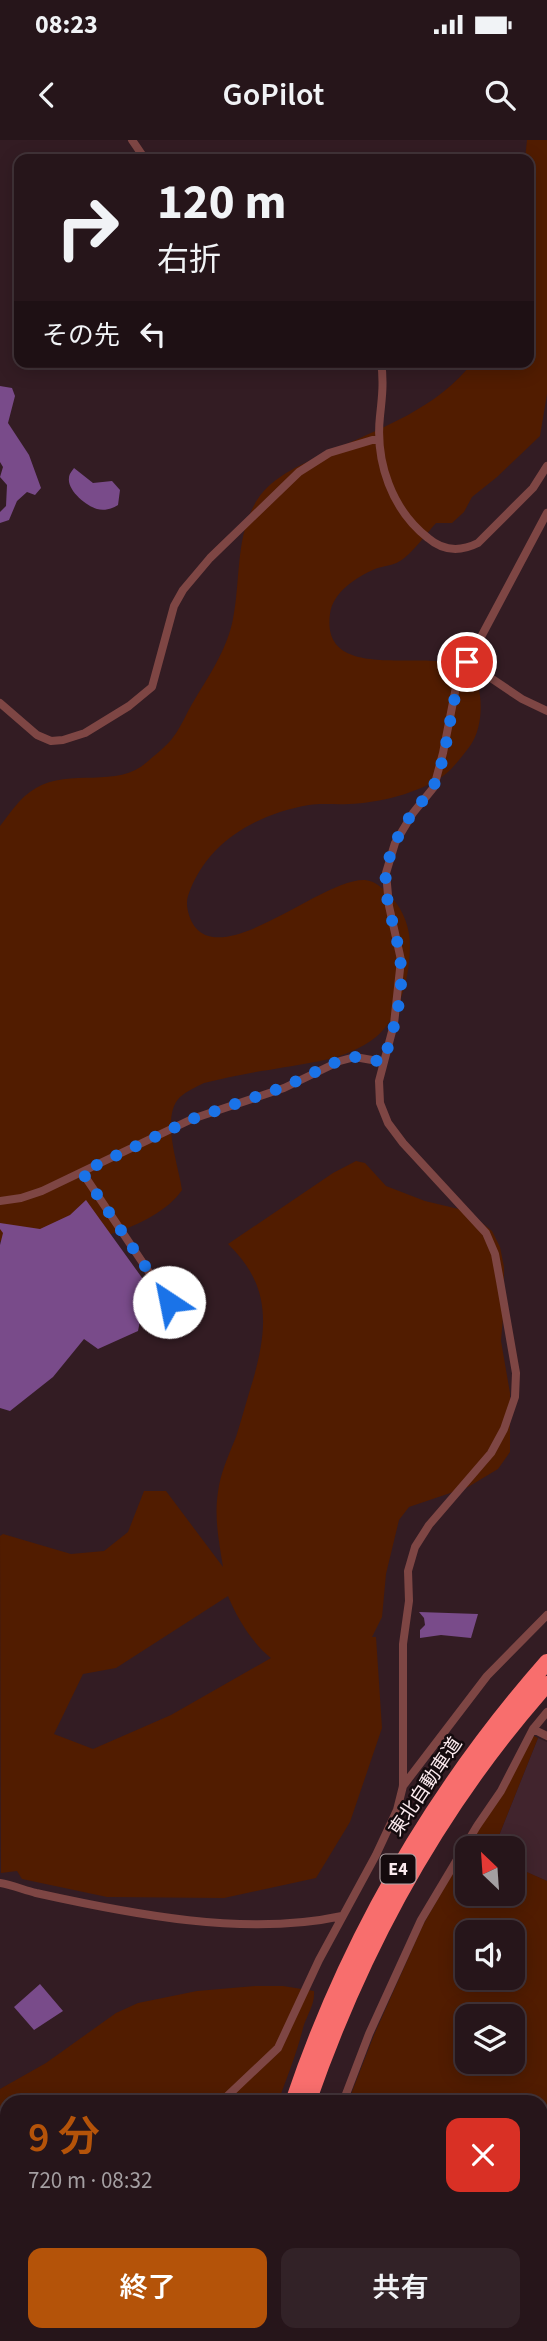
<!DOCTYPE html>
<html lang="ja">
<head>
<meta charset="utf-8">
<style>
	:root { --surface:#26151a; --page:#322227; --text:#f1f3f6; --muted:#a49fa2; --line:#423439; --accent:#b45309 }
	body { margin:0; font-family:"Source Sans 3","Noto Sans JP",sans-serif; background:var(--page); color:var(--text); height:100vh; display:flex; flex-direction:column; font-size:26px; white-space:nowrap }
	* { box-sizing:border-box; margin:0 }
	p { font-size:23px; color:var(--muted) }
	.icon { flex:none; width:38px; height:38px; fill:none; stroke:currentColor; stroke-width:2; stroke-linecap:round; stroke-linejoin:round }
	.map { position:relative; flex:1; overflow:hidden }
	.sheet { position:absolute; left:0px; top:1955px; width:548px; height:247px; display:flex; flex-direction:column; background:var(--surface); border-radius:21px 21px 0 0; box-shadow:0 4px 18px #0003,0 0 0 2px var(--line) }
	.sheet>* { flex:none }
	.hud { position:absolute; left:14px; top:14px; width:520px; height:214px; border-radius:14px; box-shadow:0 4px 18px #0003,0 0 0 2px var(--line); background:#26151a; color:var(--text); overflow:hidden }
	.needle { width:46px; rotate:335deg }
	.tools { position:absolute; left:455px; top:1696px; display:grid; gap:14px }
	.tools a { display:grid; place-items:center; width:70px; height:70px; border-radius:14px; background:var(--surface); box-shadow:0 4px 18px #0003,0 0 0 2px var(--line); font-size:35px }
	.pin { position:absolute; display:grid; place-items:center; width:60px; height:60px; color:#fff; margin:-30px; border:4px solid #fff; border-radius:50%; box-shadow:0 2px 7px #0007 }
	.me { position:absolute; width:77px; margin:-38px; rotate:326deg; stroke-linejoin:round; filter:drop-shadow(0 0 5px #0008) }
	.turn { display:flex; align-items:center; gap:24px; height:147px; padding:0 28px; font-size:32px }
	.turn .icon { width:91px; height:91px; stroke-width:2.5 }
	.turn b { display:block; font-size:49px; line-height:60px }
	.then { display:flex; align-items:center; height:66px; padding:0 28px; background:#0003; gap:14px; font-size:26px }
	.round { display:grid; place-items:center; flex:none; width:74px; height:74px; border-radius:14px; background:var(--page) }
	.head { display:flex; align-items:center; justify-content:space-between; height:119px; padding:0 28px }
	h1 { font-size:42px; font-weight:600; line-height:52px; color:var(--accent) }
	.primary-button { display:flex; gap:14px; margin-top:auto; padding:14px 28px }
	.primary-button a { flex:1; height:80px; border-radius:14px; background:var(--accent); color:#fff; font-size:28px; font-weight:600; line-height:80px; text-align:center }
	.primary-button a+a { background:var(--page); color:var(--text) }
	.status { display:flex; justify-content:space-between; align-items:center; height:49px; padding:0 35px; background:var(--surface); direction:ltr }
	.status svg { height:19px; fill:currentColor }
	header { display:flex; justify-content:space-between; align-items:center; height:91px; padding:0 28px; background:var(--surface); font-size:32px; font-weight:600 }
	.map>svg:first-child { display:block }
	.built { fill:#41242d }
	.green { fill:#511c00; fill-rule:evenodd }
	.water { fill:#794b8a }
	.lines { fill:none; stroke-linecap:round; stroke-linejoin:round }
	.street { stroke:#7e4644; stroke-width:8 }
	.highway { stroke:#f86e6d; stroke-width:16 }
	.route { stroke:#1a73e8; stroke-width:12; stroke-dasharray:0 21.6 }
	.labels { text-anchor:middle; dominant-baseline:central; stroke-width:5; stroke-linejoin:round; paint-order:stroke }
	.shield { fill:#140a0d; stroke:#b6a7aa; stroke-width:2 }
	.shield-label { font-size:18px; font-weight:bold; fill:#fbeaee }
	.street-label { font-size:19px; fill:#fbeaee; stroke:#140a0d }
</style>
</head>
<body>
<div class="status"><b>08:23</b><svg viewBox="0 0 49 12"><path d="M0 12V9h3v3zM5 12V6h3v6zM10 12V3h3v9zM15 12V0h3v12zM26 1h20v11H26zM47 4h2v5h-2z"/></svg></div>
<header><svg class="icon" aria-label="back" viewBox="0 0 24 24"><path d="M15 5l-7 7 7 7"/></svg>GoPilot<svg class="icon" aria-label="search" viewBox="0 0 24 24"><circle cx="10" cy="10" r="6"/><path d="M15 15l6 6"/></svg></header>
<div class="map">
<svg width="547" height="2201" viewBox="0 0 547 2201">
	<rect width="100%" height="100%" fill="#331c23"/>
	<path class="built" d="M538,1598L547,1602V1741L519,1729L522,1722L513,1717V1708H494Z
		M295,2194H412L413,2195L408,2201H294Z"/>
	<path class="green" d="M527,0H547V254L540,296L497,337L472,357L464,372L452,383H436C427,393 411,415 400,421C392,426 382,426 375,429C355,438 333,452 330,474C320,549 439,503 471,531C478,537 479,547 480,556C482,572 480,592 470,606C462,616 454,628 443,636C419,653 379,663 349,664C336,665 322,663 309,665C257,674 206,702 188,756C185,765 189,779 195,787C227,827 323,738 365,740C376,741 385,750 392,758C404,771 410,789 410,806C410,836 400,877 376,897C346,921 305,923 269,930C247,933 226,938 204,943C196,947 187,951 180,957C160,977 179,1026 182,1050C154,1091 72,1105 27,1116L0,1101V686C11,672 20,657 36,648C69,628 118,649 147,622C156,614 167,606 174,596C181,587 186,574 192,564C208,537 227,510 233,479C241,439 235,396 257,360C273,335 305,323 331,311C381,288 438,268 473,222H528V19H525Z
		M356,1021L365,1023L386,1046L425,1061L467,1071L492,1091L500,1107L504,1127V1165L501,1201L510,1253V1312L498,1329L468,1347L409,1367L399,1380L386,1434L382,1477L372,1497H376L382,1588L350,1682L316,1738L224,1758L107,1757L22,1739L17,1731L1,1733L0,1396L3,1394L71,1414L104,1411L128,1392L144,1351H166L223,1427C219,1402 214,1377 218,1352C220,1334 229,1314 236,1297C242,1278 247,1259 253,1240C268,1187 271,1145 228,1104L333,1033ZM228,1456C237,1478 252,1503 271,1518L171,1575L93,1609L54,1594L83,1534L116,1528Z
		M532,1595L538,1598L494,1708H467Z
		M467,1708V1754H513V1717L522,1722L520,1729L547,1741V2023L541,2033V1962H348L374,1895L423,1785ZM467,1792H513V1838H467ZM467,1876H513V1922H467Z
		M255,1846H283L314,1851C315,1865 307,1874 303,1888C297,1913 287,1937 278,1962H7V2114L0,2110V1949L46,1923L116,1873L138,1863L197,1851Z"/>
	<path class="water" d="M0,246L12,248L15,256L8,283L29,315L41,348L35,355L27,352L17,361L9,380L0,383V372L6,366L7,345L0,337L3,327L0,322Z
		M74,328L93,343L112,341L120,350L118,365C112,369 104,371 97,369C86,366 67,350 69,338C69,334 72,331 74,328Z
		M86,1060L153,1153L143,1166L138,1191L98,1209L84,1199L53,1237L10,1271L0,1268V1105L3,1093L0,1089V1083L40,1089L70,1075Z
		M419,1472L478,1474L471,1498L441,1495L420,1498V1490L425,1485L424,1478Z
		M40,1844L63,1871L34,1890L14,1867Z"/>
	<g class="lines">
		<path class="street" d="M132,0L145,19
			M381,222C384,241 382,258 380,276C375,322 392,370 428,398C443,411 460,412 478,403L533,348L547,326
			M467,522L522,559L547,571
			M0,563L37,595L51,601L63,600L85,593L129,566L152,547L174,466L183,450L210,418L299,332L329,313L379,298
			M82,1032L169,1162
			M0,1061L21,1058L42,1051L192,979L284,948L340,921L355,917L383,922
			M533,1589L547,1596
			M403,1646L487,1536L547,1475
			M0,1743C12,1745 24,1750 36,1753C131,1774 246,1797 342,1776
			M221,1962L278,1908L319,1820L376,1715L397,1670L403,1646V1504L409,1461L408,1431L415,1407L429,1385L491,1313L504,1289L515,1257L516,1233L500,1141L495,1114L486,1093L403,1003L388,983L380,963L379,941L394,884L401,820L389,766L386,733L395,703L413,673L434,647L443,613L457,542L547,373
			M343,1962L369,1894L421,1780L477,1686L501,1651L533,1589L547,1572
			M541,2046L547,2038
			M0,2057L7,2056
			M144,2194L150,2201
			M288,2201L289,2194
			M425,2201L429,2194"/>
		<path class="highway" d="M293,1962C348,1799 434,1651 547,1522
			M308,1962C361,1809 439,1666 547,1544
			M230,2201L231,2194
			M244,2201L245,2194"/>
	</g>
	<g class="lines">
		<path class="route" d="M169,1162L82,1032L192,979L284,947L340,920L355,917L383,922C394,890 405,852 400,818C397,791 383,759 386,733C388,713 402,687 414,671C420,662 430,655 434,645C451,606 448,561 467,522"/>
	</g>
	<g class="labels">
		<rect class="shield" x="380.5" y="1714.5" width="35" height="29" rx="5"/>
		<g class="shield-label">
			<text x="398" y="1729">E4</text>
		</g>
		<g class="street-label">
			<text transform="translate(426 1647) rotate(-56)">東北自動車道</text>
		</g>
	</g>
</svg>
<div class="tools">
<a><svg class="needle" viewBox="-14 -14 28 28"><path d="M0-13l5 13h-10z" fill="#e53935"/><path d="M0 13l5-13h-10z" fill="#a49fa2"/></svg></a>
<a><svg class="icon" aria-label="sound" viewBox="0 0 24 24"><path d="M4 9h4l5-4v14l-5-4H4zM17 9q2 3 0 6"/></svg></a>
<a><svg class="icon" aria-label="layers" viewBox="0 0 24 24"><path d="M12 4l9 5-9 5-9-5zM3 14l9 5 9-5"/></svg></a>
</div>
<div class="pin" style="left:467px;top:522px;background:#d93025"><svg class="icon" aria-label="arrive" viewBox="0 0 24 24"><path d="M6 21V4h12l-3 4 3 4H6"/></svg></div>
<svg class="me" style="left:169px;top:1162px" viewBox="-20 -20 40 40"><circle r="19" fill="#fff"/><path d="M0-13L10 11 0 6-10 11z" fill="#1a73e8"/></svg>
<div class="hud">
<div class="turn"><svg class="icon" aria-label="right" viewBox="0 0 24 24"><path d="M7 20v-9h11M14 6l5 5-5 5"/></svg><div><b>120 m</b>右折</div></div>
<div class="then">その先<svg class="icon" aria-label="left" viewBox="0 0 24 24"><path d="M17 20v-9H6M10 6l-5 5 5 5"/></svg></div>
</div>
<section class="sheet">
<div class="head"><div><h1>9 分</h1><p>720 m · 08:32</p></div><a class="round" style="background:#d93025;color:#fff"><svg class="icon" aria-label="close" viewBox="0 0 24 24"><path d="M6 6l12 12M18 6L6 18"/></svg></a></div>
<div class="primary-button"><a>終了</a><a>共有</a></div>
</section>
</div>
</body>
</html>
